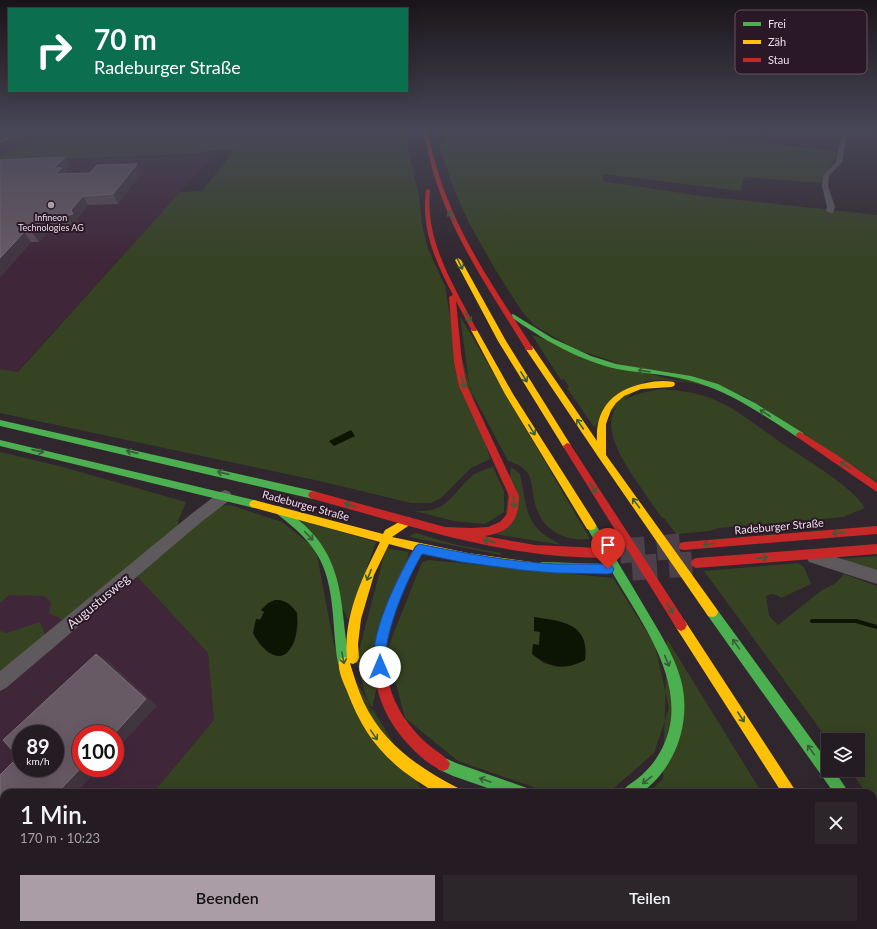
<!DOCTYPE html>
<html lang="de">
<head>
<meta charset="utf-8">
<style>
	:root { --surface:#241c22; --page:#2c252a; --text:#f1f3f6; --muted:#a3a1a5; --line:#413a40; --accent:#aa9da6 }
	body { margin:0; font-family:Lato,sans-serif; background:var(--page); color:var(--text); height:100vh; display:flex; flex-direction:column; font-size:15px; white-space:nowrap }
	* { box-sizing:border-box; margin:0 }
	p { font-size:13px; color:var(--muted) }
	.icon { flex:none; width:22px; height:22px; fill:none; stroke:currentColor; stroke-width:2; stroke-linecap:round; stroke-linejoin:round }
	.map { position:relative; flex:1; overflow:hidden }
	.side { position:absolute; left:0px; top:789px; width:877px; height:140px; display:flex; flex-direction:column; background:var(--surface); border-radius:12px 12px 0 0; box-shadow:0 4px 16px #0002,0 0 0 1px var(--line) }
	.side>* { flex:none }
	.banner { position:absolute; left:8px; top:8px; width:400px; height:84px; border-radius:0px; box-shadow:0 4px 16px #0002,0 0 0 1px var(--line); background:#0b6e4f; color:#fff; overflow:hidden }
	.controls { position:absolute; left:821px; top:733px; display:grid; gap:8px }
	.controls a { display:grid; place-items:center; width:44px; height:44px; border-radius:0px; background:var(--surface); box-shadow:0 4px 16px #0002,0 0 0 1px var(--line); font-size:20px }
	.speed { position:absolute; left:12px; top:725px; display:flex; gap:8px; font-size:20px; font-weight:700; text-align:center }
	.speed>* { display:grid; place-content:center; width:52px; height:52px; border-radius:50%; background:var(--surface); box-shadow:0 4px 16px #0002,0 0 0 1px var(--line); line-height:1 }
	.speed small { font-size:10px; font-weight:400 }
	.speed .limit { border:6px solid #d22; background:#fff; color:#111 }
	.pin { position:absolute; display:grid; place-items:center; width:34px; height:34px; color:#fff; margin:-41px -17px; border-radius:50% 50% 50% 0; rotate:-45deg; box-shadow:0 0 4px #0007 }
	.pin .icon { rotate:45deg }
	.me { position:absolute; width:44px; margin:-22px; rotate:0deg; stroke-linejoin:round; filter:drop-shadow(0 0 3px #0008) }
	.turn { display:flex; align-items:center; gap:14px; height:84px; padding:0 20px; font-size:18px }
	.turn .icon { width:52px; height:52px; stroke-width:2.5 }
	.turn b { display:block; font-size:28px; line-height:34px }
	.round { display:grid; place-items:center; flex:none; width:42px; height:42px; border-radius:0px; background:var(--page) }
	.summary { display:flex; align-items:center; justify-content:space-between; height:68px; padding:0 20px }
	h1 { font-size:24px; font-weight:600; line-height:30px }
	.action { display:flex; gap:8px; margin-top:auto; padding:8px 20px }
	.action a { flex:1; height:46px; border-radius:0px; background:var(--accent); color:#111; font-size:16px; font-weight:600; line-height:46px; text-align:center }
	.action a+a { background:var(--page); color:var(--text) }
	.map>svg:first-child { display:block }
	.built { fill:#3f2739; fill-rule:evenodd }
	.green { fill:#354322; fill-rule:evenodd }
	.water { fill:#0c1504 }
	.lines { fill:none; stroke-linecap:round; stroke-linejoin:round }
	.stream { stroke:#0c1504; stroke-width:4 }
	.primary-tunnel { stroke:#4c414a; stroke-width:25; stroke-dasharray:25 12; stroke-linecap:butt }
	.street { fill:#5d595c; fill-rule:evenodd }
	.fast { fill:#4caf50; fill-rule:evenodd }
	.slow { fill:#ffc107; fill-rule:evenodd }
	.jam { fill:#c62828; fill-rule:evenodd }
	.wall { fill:#584a55 }
	.shaded-wall { fill:#41353f }
	.building { fill:#685a65; stroke:#7c6e79; fill-rule:evenodd }
	.oneway { stroke:#3a5c39 }
	.route { fill:#1a73e8; stroke:#114b97 }
	.poi-dot { fill:#aa9da6; stroke:#2b1826; stroke-width:1.5 }
	.labels { text-anchor:middle; dominant-baseline:central; stroke-width:4; stroke-linejoin:round; paint-order:stroke }
	.far-poi-label { font-size:9px; fill:#ebdde7; stroke:#2b1826 }
	.street-label { font-size:11px; fill:#ebdde7; stroke:#2b1826 }
	.near-street-label { font-size:13px; fill:#ebdde7; stroke:#2b1826 }
	.key { fill:#2b1826; stroke:#655360; stroke-width:1 }
	.key-label { font-size:11px; fill:#ebdde7 }
</style>
</head>
<body>
<div class="map">
<svg width="877" height="929" viewBox="0 0 877 929">
	<rect width="100%" height="100%" fill="#30262e"/>
	<path class="built" d="M20,131H161L44,134L0,156V140L17,134Z
		M214,155L17,372L0,369V163Z
		M186,502L178,521V527L130,568L208,653L214,720L153,793H4V925H44L40,929H0V514ZM21,734H55V768H21ZM81,734H115V768H81Z"/>
	<path class="green" d="M161,131H408L407,146L419,196L422,225L428,249L445,286L449,311L490,459L471,468L441,498L431,503H411L324,482L0,413V369L18,372L180,192L202,191L235,150L206,151L194,154L0,161V156L44,134Z
		M442,131H545L458,136L443,141Z
		M658,131H726L727,138L838,152L821,183L743,177L741,191L604,174L602,181L701,196L877,215V482L744,396L585,355L535,326L523,313L495,269L469,223L455,192L438,143L460,137L507,133H639Z
		M460,316L590,539C562,542 539,528 534,499C532,490 532,479 527,472C522,466 515,463 508,461L470,389Z
		M532,335L661,377L692,383L662,380L646,381L594,427L567,388L569,387L564,379L561,380Z
		M664,389C682,391 701,393 717,401C738,410 757,426 776,439C798,455 853,486 865,508L843,517L719,528L709,531L676,534L665,519L661,517C633,473 563,399 664,389Z
		M0,452L59,466L186,502L178,521V527L65,621L49,613L51,602L44,596L9,595L0,603Z
		M493,467L504,491V512L485,524L454,521L411,510C446,516 451,494 473,475C479,471 486,469 493,467Z
		M511,467L520,474C528,511 524,527 562,545L495,534L504,530Z
		M230,505L282,522L316,549L334,646L424,793H153L214,720L208,653L136,575L220,506ZM261,610L297,613L298,626L296,633L269,653L261,644L256,619L260,620L265,611Z
		M302,521L376,542L348,620Z
		M416,533L457,545L501,553V555L410,537L411,535Z
		M386,548L409,552L371,712L356,662Z
		M877,556V573L838,559Z
		M429,560L613,578L655,645L669,708L654,753L614,788L592,793H557L542,790L458,761L405,718L387,650L422,562ZM534,631L583,638L558,667L543,663L532,654L539,646L540,632Z
		M798,563L804,567L811,584L781,598C776,594 772,593 766,596L769,616L778,625L822,590L836,583L844,574L877,586V808L873,802V793H866L850,770H858V740H828L704,571Z
		M40,622L46,637L0,674V631L7,633Z
		M667,639L762,793H648L663,779Z
		M44,925H761L768,929H40Z
		M807,925H845L848,929H813Z"/>
	<path class="water" d="M351,430L355,436L334,446L329,441Z
		M275,600C285,599 292,605 297,613C297,624 298,639 290,649C278,667 259,646 253,633L256,619L260,620L264,612L261,610L268,603Z
		M534,617C563,621 590,624 585,660C564,671 551,668 532,654L533,644L539,645L540,632L534,631Z"/>
	<g class="lines">
		<path class="stream" d="M812,621H856L877,627"/>
		<path class="primary-tunnel" d="M620,551L680,546
			M632,568L692,564"/>
		<path class="street" d="M24,131H33L0,143V139Z
			M842,131H848L842,162L829,176L828,186L835,207L833,213H830L826,211L827,207L822,186L823,176L836,162Z
			M225,490L230,492L232,496L230,500L200,523L6,688L0,691V671L190,515L220,492Z
			M814,550L877,570V584L809,562L806,557L809,552Z"/>
		<path class="fast" d="M513,314L552,338L591,356L616,364L691,376L718,384L755,403L803,433L804,435L803,437H797C766,417 734,394 698,383C672,374 644,374 617,369C578,360 544,340 511,317L510,316Z
			M0,420L313,491L316,492L318,495L316,498L313,499L0,426Z
			M0,440L254,500L257,501L259,504L257,507L254,508L0,446Z
			M279,506C287,509 295,517 301,522C348,563 339,609 350,663L348,667L344,669L340,667L338,663C331,625 337,579 312,547C302,533 288,523 276,513L274,510L276,507Z
			M591,522L595,523C611,551 628,579 644,606C658,630 674,654 681,680C692,721 676,768 641,793H622C625,786 631,784 637,779C646,772 654,763 659,754C696,692 642,624 612,572L608,574L542,572L538,570L537,567L538,564L542,562L608,564L586,526L587,523Z
			M712,607L716,608L828,762V770H834L849,793H834L708,616L706,612L708,608Z
			M443,757L456,763L527,788L529,793H502L453,776L438,769L436,764L438,759Z"/>
		<path class="slow" d="M458,258L461,260L506,341L570,444L571,446L570,448H564L498,341L455,260Z
			M474,328L477,330L513,394L595,523L596,526L595,529L591,530L587,529L505,394L471,330Z
			M526,346H532L597,441C595,408 614,389 646,383C654,381 665,380 674,382L675,384L674,386L671,387L641,389L624,396L616,403L611,410L606,424V455L716,608L718,612L716,616L712,617L708,616L599,458L525,348Z
			M254,500L383,534L385,530L408,517L411,518L413,521L411,524L392,537L468,553L546,564L547,567L546,570L542,572C490,567 439,558 389,544L374,575L361,619L358,644L359,658L357,662L353,664L350,663C354,676 358,690 364,703C384,744 419,768 458,788L460,793C454,793 445,795 439,793C431,791 424,785 417,781C381,757 362,731 347,691C343,682 336,667 340,659L344,657L347,658C343,617 362,578 380,542L251,507L249,504L251,501Z
			M681,619L685,621L797,793H782L677,629L675,625L677,621Z
			M776,925H797L799,929H778Z"/>
		<path class="jam" d="M423,131H427C432,151 437,171 444,190C465,247 500,297 533,348L532,350H526L525,348C494,297 459,247 439,190C432,171 428,151 423,131Z
			M428,189L430,190C425,242 454,286 477,330L476,331H472L456,301L462,362L467,386L519,496C519,521 509,533 484,536L535,545L599,548L603,550L604,553L603,556L599,558C575,557 550,556 526,552C454,542 384,518 313,499L310,498L308,495L310,492L313,491L445,527L471,528L488,527L500,522L507,514L509,496L459,386L454,362L449,297L453,295C435,261 421,229 426,190Z
			M800,432L837,455L877,483V492L797,437L796,435L797,433Z
			M567,443L570,444L685,621L687,625L685,629L681,631L677,629L564,448L563,446Z
			M877,526V534L684,550L680,549L679,546L680,543L684,542Z
			M419,544L423,546L424,549C417,564 409,577 402,592C383,637 377,684 409,724C415,732 422,740 430,746C437,752 446,756 450,764L448,769L443,771C426,764 412,749 401,736C351,673 381,607 415,546Z
			M877,544V554L696,568L692,566L691,563L692,560L696,558Z
			M873,829L877,830V849L873,848Z
			M873,914L877,916V929H868L866,925H873Z"/>
	</g>
	<path class="wall" d="M65,157L70,166L65,172L66,174L90,173L137,164L141,173L118,204L88,205L76,220L79,224L72,226L52,227L39,242H31L0,277Z"/>
	<path class="shaded-wall" d="M65,157L70,166L65,172L67,177L61,183L54,168Z
		M137,164L141,173L118,204L113,194Z
		M83,196L88,205L76,220L79,224L72,226L66,216L71,210Z
		M45,217L52,227L39,242L32,232Z
		M24,232L31,242L0,277V258Z
		M96,654L108,661L157,706L115,751V734H114Z
		M81,768H99L76,793H57Z
		M4,896V913H0V900Z"/>
	<path class="building" d="M65,157L54,168H62L56,174L90,173L97,165L137,164L113,194L83,196L71,210L73,214L66,216L45,217L32,232H24L0,258V160Z
		M96,654L146,699L114,734H81V768L57,793H4V896L0,900V775L18,757L3,740ZM21,734H55V768H21Z"/>
	<defs><path id="oneway-shaft" d="M-6 0H5M1.5-3L5.5 0L1.5 3" fill="none" stroke-width="1.6" stroke-linecap="round" stroke-linejoin="round"/></defs>
	<g class="oneway">
		<use href="#oneway-shaft" transform="translate(451 216) rotate(-116)"/>
		<use href="#oneway-shaft" transform="translate(460 264) rotate(64)"/>
		<use href="#oneway-shaft" transform="translate(468 317) rotate(63)"/>
		<use href="#oneway-shaft" transform="translate(644 371) rotate(-172)"/>
		<use href="#oneway-shaft" transform="translate(524 377) rotate(58)"/>
		<use href="#oneway-shaft" transform="translate(463 382) rotate(74)"/>
		<use href="#oneway-shaft" transform="translate(765 413) rotate(-147)"/>
		<use href="#oneway-shaft" transform="translate(580 424) rotate(-124)"/>
		<use href="#oneway-shaft" transform="translate(532 430) rotate(58)"/>
		<use href="#oneway-shaft" transform="translate(38 451) rotate(13)"/>
		<use href="#oneway-shaft" transform="translate(132 452) rotate(-167)"/>
		<use href="#oneway-shaft" transform="translate(845 465) rotate(-145)"/>
		<use href="#oneway-shaft" transform="translate(223 473) rotate(-167)"/>
		<use href="#oneway-shaft" transform="translate(593 488) rotate(58)"/>
		<use href="#oneway-shaft" transform="translate(514 502) rotate(87)"/>
		<use href="#oneway-shaft" transform="translate(636 503) rotate(-126)"/>
		<use href="#oneway-shaft" transform="translate(350 505) rotate(-165)"/>
		<use href="#oneway-shaft" transform="translate(838 533) rotate(175)"/>
		<use href="#oneway-shaft" transform="translate(309 536) rotate(46)"/>
		<use href="#oneway-shaft" transform="translate(489 541) rotate(-167)"/>
		<use href="#oneway-shaft" transform="translate(709 544) rotate(175)"/>
		<use href="#oneway-shaft" transform="translate(762 558) rotate(-5)"/>
		<use href="#oneway-shaft" transform="translate(369 575) rotate(112)"/>
		<use href="#oneway-shaft" transform="translate(670 608) rotate(57)"/>
		<use href="#oneway-shaft" transform="translate(736 644) rotate(-125)"/>
		<use href="#oneway-shaft" transform="translate(343 658) rotate(79)"/>
		<use href="#oneway-shaft" transform="translate(667 661) rotate(68)"/>
		<use href="#oneway-shaft" transform="translate(741 717) rotate(57)"/>
		<use href="#oneway-shaft" transform="translate(374 735) rotate(55)"/>
		<use href="#oneway-shaft" transform="translate(811 750) rotate(-125)"/>
		<use href="#oneway-shaft" transform="translate(485 780) rotate(-161)"/>
		<use href="#oneway-shaft" transform="translate(647 780) rotate(142)"/>
	</g>
	<linearGradient id="sky" x2="0" y2="1"><stop stop-color="#1a1519"/><stop offset="0.5" stop-color="#484757"/><stop offset="1" stop-color="#484757" stop-opacity="0"/></linearGradient>
	<rect width="877" height="261" fill="url(#sky)"/>
	<path class="route" d="M419,544C464,553 510,562 556,564C574,564 591,564 608,564L612,566L614,569L612,573L608,574L555,573L521,570L461,562L422,554C407,580 395,609 388,638C385,649 389,661 384,672L380,673L376,672C364,642 400,572 416,546Z"/>
	<circle class="poi-dot" cx="51" cy="205" r="4"/>
	<g class="labels">
		<g class="far-poi-label">
			<text x="51" y="217">Infineon<tspan x="51" dy="10">Technologies AG</tspan></text>
		</g>
		<g class="street-label">
			<text transform="translate(306 505) rotate(15)">Radeburger Straße</text>
			<text transform="translate(779 526) rotate(-5)">Radeburger Straße</text>
		</g>
		<g class="near-street-label">
			<text transform="translate(98 601) rotate(-40)">Augustusweg</text>
		</g>
	</g>
	<rect x="735" y="10" width="132" height="64" rx="6" class="key"/>
	<rect x="743" y="22" width="18" height="4" fill="#4caf50"/>
	<rect x="743" y="40" width="18" height="4" fill="#ffc107"/>
	<rect x="743" y="58" width="18" height="4" fill="#c62828"/>
	<g class="key-label">
		<text x="768" y="28">Frei</text>
		<text x="768" y="46">Zäh</text>
		<text x="768" y="64">Stau</text>
	</g>
</svg>
<div class="controls">
<a><svg class="icon" aria-label="layers" viewBox="0 0 24 24"><path d="M12 4l9 5-9 5-9-5zM3 14l9 5 9-5"/></svg></a>
</div>
<div class="speed"><div>89<small>km/h</small></div><div class="limit">100</div></div>
<div class="pin" style="left:608px;top:569px;background:#d93025"><svg class="icon" aria-label="arrive" viewBox="0 0 24 24"><path d="M6 21V4h12l-3 4 3 4H6"/></svg></div>
<svg class="me" style="left:380px;top:667px" viewBox="-20 -20 40 40"><circle r="19" fill="#fff"/><path d="M0-13L10 11 0 6-10 11z" fill="#1a73e8"/></svg>
<div class="banner">
<div class="turn"><svg class="icon" aria-label="right" viewBox="0 0 24 24"><path d="M7 20v-9h11M14 6l5 5-5 5"/></svg><div><b>70 m</b>Radeburger Straße</div></div>
</div>
<section class="side">
<div class="summary"><div><h1>1 Min.</h1><p>170 m · 10:23</p></div><a class="round"><svg class="icon" aria-label="close" viewBox="0 0 24 24"><path d="M6 6l12 12M18 6L6 18"/></svg></a></div>
<div class="action"><a>Beenden</a><a>Teilen</a></div>
</section>
</div>
</body>
</html>
